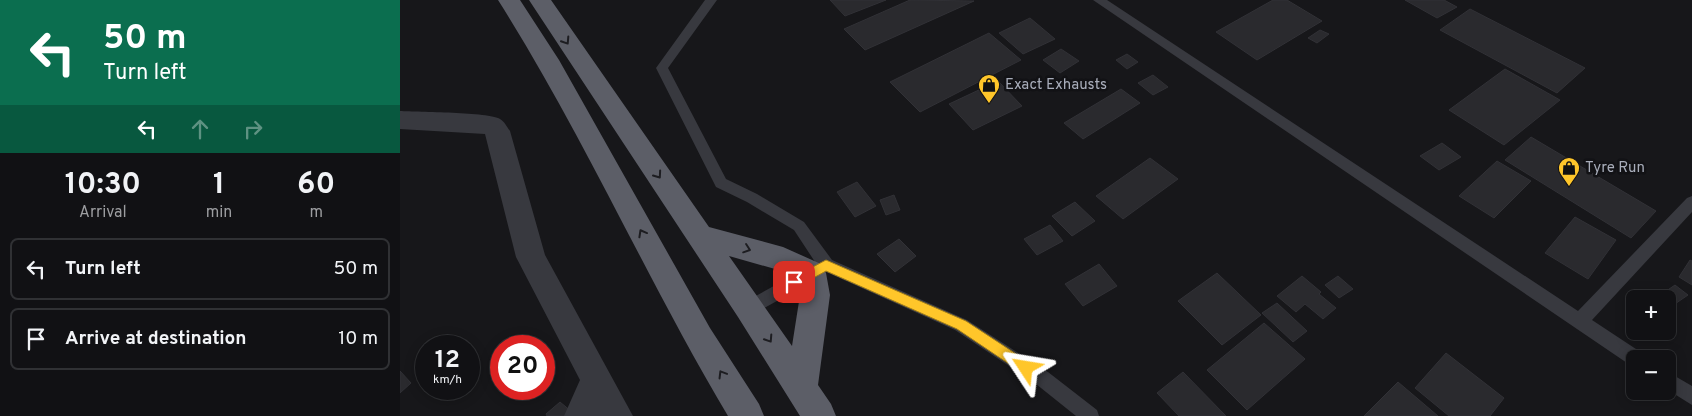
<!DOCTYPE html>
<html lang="en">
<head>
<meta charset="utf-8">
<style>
	:root { --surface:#111114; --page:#1a1a1d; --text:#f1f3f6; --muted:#9c9da0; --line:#303134 }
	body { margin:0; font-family:Overpass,sans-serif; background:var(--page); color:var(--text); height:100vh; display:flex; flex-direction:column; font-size:19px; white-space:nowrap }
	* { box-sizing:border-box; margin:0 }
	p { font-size:16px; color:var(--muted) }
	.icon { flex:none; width:28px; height:28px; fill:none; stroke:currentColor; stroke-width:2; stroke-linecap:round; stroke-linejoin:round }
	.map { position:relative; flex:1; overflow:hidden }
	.drawer { display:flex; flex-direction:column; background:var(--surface); width:400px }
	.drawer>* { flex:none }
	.hud { background:#0b6e4f; color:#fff; overflow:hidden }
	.tools { position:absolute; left:1226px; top:290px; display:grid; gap:10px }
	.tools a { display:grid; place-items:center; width:50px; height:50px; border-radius:8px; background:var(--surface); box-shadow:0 2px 12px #0003,0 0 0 1px var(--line); font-size:25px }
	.speed { position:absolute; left:15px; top:335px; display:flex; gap:10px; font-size:25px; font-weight:700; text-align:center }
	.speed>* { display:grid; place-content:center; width:65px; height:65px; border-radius:50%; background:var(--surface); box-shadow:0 2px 12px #0003,0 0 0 1px var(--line); line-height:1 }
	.speed small { font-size:12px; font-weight:400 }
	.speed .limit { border:8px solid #d22; background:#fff; color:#111 }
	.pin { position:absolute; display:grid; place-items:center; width:42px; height:42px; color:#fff; margin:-21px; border-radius:10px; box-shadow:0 2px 8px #0006 }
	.me { position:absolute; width:55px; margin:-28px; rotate:303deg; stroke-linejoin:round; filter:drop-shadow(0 0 4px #0008) }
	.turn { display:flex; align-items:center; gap:18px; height:105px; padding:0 20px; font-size:22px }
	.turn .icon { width:65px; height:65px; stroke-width:2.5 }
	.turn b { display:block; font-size:35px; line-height:42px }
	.lanes { display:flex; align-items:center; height:48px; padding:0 20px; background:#0003; justify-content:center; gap:25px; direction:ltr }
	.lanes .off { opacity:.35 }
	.eta { display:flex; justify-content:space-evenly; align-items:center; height:85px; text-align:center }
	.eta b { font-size:30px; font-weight:700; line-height:35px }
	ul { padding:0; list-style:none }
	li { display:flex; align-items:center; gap:15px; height:62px; margin:0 10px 8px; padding:0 10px; border:2px solid var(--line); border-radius:8px }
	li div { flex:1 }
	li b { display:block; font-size:19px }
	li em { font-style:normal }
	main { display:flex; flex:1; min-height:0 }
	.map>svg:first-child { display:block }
	.building { fill:#2a2a2e; stroke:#313136 }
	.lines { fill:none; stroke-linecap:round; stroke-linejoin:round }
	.service { fill:#38393f; fill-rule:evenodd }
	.minor { fill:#38393f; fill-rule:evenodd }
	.trunk { fill:#5c5e67; fill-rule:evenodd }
	.oneway { stroke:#1d1d21 }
	.route { fill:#ffc62a; stroke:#a6811b }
	.labels { text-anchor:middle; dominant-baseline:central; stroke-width:5; stroke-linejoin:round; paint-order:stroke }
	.poi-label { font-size:15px; fill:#a8adba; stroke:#121215; text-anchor:start }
</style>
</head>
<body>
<main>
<section class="drawer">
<div class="hud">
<div class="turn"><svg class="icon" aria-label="left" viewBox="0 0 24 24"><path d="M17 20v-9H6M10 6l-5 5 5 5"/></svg><div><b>50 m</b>Turn left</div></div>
<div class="lanes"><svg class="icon" aria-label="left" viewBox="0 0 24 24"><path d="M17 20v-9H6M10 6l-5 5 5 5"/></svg><svg class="icon off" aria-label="ahead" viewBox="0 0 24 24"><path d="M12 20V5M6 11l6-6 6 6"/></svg><svg class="icon off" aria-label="right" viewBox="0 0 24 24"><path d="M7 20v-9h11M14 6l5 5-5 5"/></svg></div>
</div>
<div class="eta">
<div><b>10:30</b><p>Arrival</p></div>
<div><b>1</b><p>min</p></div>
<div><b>60</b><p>m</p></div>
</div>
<ul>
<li><svg class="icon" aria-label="left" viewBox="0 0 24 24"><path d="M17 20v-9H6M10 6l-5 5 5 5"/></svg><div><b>Turn left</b></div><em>50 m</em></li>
<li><svg class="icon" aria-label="arrive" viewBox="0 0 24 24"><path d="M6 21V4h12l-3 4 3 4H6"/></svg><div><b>Arrive at destination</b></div><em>10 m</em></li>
</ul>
</section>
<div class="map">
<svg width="1292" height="416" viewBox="0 0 1292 416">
	<rect width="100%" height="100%" fill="#17171a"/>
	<path class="building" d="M430,0H486L445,16Z
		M510,0L574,1L465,50L444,29Z
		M873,0H887L922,21L857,60L816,32Z
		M1005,0H1044L1057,7L1037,18Z
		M1070,9L1185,68L1157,93L1040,30Z
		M630,18L655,39L623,54L599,33Z
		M920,30L929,34L917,43L908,38Z
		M589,33L621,60L520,112L490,82Z
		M661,49L679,61L660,73L643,60Z
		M727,54L738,62L727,69L716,60Z
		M1105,69L1160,100L1104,145L1049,110Z
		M753,75L768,87L753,95L738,83Z
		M598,81L622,106L573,130L549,104Z
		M721,89L740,103L683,139L664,123Z
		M1131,137L1256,211L1231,238L1105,160Z
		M1042,143L1061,157L1039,170L1020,156Z
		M750,158L778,179L723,219L696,196Z
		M1097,161L1131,181L1094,218L1059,196Z
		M457,182L476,206L455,217L437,192Z
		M494,195L500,210L486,215L480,200Z
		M675,202L695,221L672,236L652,216Z
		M1175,217L1216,240L1188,279L1145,253Z
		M650,225L663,241L637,255L624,239Z
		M499,239L516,256L495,272L477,254Z
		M1290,260L1292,261V285L1279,277Z
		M699,264L717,286L683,306L665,284Z
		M817,273L861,315L822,345L778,301Z
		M902,276L921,292L919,294L936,308L923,319L905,304L896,312L877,296Z
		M938,276L953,289L939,298L925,285Z
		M1275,285L1288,295L1272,306L1268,303V299L1259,296Z
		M877,303L907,331L893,342L862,313Z
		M864,323L905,359L847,410L807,370Z
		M1046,353L1104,398L1090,416H1049L1015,388Z
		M0,371L11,383L0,393Z
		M783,372L826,416H779L757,393Z
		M998,382L1038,416H964Z
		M160,402L172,412L168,416H147L146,414Z"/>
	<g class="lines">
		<path class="service" d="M305,0H317L268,68L326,179L357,194L404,222L432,260L567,320L648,372L697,410L699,416H676L636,384L555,330L424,271L422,276L355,313L349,315L343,313L341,308L343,303L410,266L417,265L394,230L347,202L316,187L256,68Z
			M693,0H707L1178,311L1287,198L1292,196V212L1192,320L1242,353L1245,359H1235V367L1230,365Z
			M1268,372L1292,386V405L1268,390Z"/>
		<path class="minor" d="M0,111C18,112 89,112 100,119C104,121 107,127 110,131L145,255L233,416H164L180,380L116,257L85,134L0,129Z"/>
		<path class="trunk" d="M98,0H120L159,60L310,328L359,404L364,416H328C247,280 183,134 98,0Z
			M129,0H151L309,227L383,247L421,264L426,273L430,295L418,385L431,404L436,416H400L338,317ZM329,256L375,269L397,280L400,295L392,346Z"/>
	</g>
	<defs><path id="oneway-chevron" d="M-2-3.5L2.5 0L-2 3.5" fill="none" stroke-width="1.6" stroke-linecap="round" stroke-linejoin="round" transform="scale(1.25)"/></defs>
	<g class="oneway">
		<use href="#oneway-chevron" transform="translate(166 41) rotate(57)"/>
		<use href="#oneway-chevron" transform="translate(258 175) rotate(55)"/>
		<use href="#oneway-chevron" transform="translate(242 233) rotate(-119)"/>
		<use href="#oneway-chevron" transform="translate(347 249) rotate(19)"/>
		<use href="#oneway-chevron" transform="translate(369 339) rotate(57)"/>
		<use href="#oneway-chevron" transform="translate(322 374) rotate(-121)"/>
	</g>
	<path class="route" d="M426,260L566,321L630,363L632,368L630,372L626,374L621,372L557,329L426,271L399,286L394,287L390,286L388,282L390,279Z"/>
	<defs>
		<g id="shop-pin" transform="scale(1.125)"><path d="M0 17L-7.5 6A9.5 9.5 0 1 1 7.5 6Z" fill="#ffc62a" stroke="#121215"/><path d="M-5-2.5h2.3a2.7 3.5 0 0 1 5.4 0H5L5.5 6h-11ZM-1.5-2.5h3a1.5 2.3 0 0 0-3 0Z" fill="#111"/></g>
	</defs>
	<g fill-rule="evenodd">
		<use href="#shop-pin" x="589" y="85"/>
		<use href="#shop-pin" x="1169" y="168"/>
	</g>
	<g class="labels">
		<g class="poi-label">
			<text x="605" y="85">Exact Exhausts</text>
			<text x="1185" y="168">Tyre Run</text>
		</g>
	</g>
</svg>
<div class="tools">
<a>+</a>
<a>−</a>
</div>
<div class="speed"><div>12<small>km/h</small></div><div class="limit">20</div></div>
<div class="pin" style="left:394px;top:282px;background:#d93025"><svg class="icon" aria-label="arrive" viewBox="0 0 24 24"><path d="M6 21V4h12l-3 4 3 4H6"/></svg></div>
<svg class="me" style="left:626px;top:368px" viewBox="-20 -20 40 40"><path d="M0-17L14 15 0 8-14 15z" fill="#ffc62a" stroke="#fff" stroke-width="4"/></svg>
</div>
</main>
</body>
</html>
